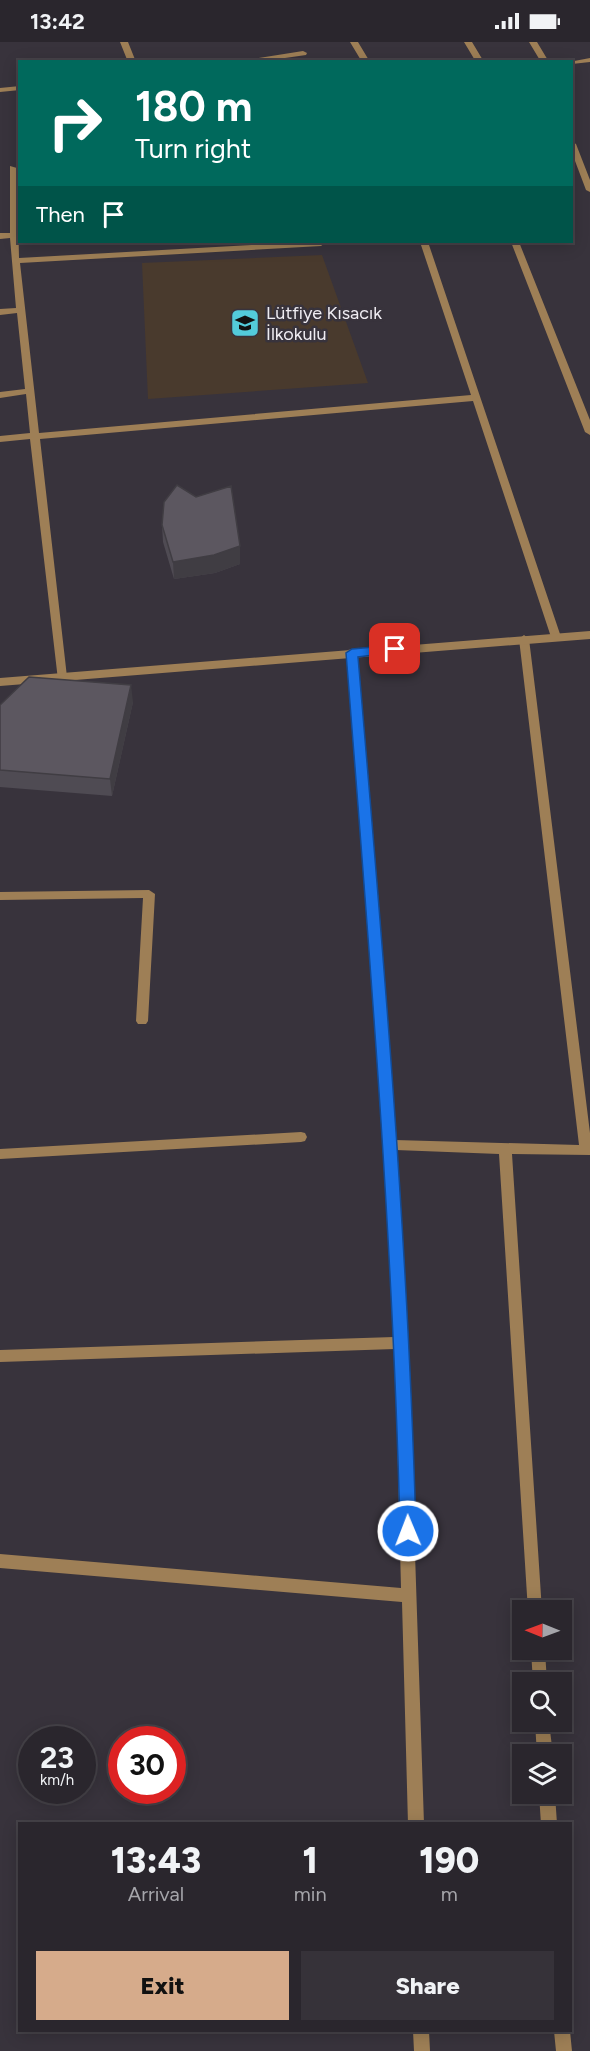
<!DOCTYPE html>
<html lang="en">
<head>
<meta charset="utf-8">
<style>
	:root { --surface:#2a262d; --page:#363239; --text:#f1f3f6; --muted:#a5a5aa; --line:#464349; --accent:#d6ab8b }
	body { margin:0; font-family:Figtree,sans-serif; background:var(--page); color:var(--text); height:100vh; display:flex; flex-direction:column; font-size:22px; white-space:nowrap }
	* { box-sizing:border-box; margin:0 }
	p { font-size:20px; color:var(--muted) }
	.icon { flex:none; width:33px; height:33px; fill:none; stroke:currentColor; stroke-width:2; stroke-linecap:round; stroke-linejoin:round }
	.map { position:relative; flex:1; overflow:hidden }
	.sheet { position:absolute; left:18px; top:1780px; width:554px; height:210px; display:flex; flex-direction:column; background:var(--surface); border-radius:0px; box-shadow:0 3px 15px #0003,0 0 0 2px var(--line) }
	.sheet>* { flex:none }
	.guide { position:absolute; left:18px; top:18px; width:555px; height:183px; border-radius:0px; box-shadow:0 3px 15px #0003,0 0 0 2px var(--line); background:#00695c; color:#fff; overflow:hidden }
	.needle { width:39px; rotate:271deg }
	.buttons { position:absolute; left:512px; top:1558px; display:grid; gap:12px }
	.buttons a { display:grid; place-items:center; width:60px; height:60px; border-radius:0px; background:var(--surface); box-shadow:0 3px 15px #0003,0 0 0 2px var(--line); font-size:30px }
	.speed { position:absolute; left:18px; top:1684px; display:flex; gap:12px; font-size:30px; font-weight:700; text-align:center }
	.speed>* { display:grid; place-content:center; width:78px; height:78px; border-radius:50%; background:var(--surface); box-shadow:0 3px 15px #0003,0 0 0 2px var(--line); line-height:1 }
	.speed small { font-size:15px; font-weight:400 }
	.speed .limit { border:9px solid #d22; background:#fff; color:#111 }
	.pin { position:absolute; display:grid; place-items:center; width:51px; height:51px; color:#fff; margin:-26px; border-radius:12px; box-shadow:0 3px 9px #0006 }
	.me { position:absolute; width:66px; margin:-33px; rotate:359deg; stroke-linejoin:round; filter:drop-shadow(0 0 4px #0008) }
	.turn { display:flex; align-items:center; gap:21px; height:126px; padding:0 18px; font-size:27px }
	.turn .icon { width:78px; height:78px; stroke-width:2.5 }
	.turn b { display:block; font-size:42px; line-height:51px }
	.then { display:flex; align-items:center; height:57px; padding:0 18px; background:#0003; gap:12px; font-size:22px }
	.eta { display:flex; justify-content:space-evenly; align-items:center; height:102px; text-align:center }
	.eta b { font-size:36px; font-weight:800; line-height:42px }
	.action { display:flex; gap:12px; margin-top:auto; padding:12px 18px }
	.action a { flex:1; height:69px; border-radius:0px; background:var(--accent); color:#111; font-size:24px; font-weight:800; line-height:69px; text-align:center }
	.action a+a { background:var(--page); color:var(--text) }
	.status { display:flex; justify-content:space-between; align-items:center; height:42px; padding:0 30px; background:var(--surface); direction:ltr }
	.status svg { height:16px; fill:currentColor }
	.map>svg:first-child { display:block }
	.education { fill:#493a2d }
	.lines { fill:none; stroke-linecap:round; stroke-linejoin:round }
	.minor { fill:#9e7f56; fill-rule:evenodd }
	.tertiary { fill:#9e7f56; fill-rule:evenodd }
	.wall { fill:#4f4b53 }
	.shaded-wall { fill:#403d43 }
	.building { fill:#5c5760; stroke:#403d43; stroke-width:1.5 }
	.route { fill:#1a73e8; stroke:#114b97; stroke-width:1.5 }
	.labels { text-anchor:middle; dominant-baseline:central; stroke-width:5; stroke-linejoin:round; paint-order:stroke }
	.far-poi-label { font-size:18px; fill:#efecf2; stroke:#38333c; text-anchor:start }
</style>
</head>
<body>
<div class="status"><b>13:42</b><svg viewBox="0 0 49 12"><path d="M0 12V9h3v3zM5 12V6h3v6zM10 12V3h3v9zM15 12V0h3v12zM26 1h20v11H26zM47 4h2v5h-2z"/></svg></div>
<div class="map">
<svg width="590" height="2009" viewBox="0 0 590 2009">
	<rect width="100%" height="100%" fill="#38333c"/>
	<path class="education" d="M322,213L368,341L148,357L142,221Z"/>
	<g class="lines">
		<path class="minor" d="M120,0H128L136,20H128Z
			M350,0H358L370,20H362Z
			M464,0H472L484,20H476Z
			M529,0H537L549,20H541Z
			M303,9L307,11L306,13L257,20H234Z
			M590,16V20L572,22V20H569Z
			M20,44V48L0,50V46Z
			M572,100L576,102L590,138V150L586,148L572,111Z
			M10,124L17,126L19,216L303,200L325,201L321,204L20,221L39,391L471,353L420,200H428L561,595L560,598L556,599L551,595L473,359L40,397L67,635L62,639L58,638L30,397L0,400V394L30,391L26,352L0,356V350L25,347L17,271L0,273V267L16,266L10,196L0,197V191H10Z
			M511,200H519L590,378V393L585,390Z
			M524,593L529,597L590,1091V1113L512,1112L542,1569H528L499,1112L396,1108L408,1301L424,1782H408L402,1560L0,1526V1512L401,1546L395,1307L0,1320V1308L394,1295L377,995L347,611L348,608L352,607L357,611L389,995L395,1098L579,1103L519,597Z
			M149,848L155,852L148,979L146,982H138L136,979L143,856L0,858V850Z
			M301,1090L305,1091L307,1095L305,1099L301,1100L0,1117V1107Z
			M531,1608H545L547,1641H533Z
			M535,1680H549L553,1713H537Z
			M539,1752H555L557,1782H541Z
			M413,1989H429L430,2009H414Z
			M554,1989H570L572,2009H556Z"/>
		<path class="tertiary" d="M590,589V597L0,644V636Z"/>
	</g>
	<path class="wall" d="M162,483L240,504V522L215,531L174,537L163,500Z
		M133,660L112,754L0,745V663Z"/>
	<path class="shaded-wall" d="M240,504V522L215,531L174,537L173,520Z
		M131,643L133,660L112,754L110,737Z"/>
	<path class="building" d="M177,443L196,455L231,444L240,504L214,513L173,520L162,483L164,460Z
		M29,635L131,643L110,737L0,728V663Z"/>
	<path class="route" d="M395,603L401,607L399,610L358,615C383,906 408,1197 416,1489L414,1495L408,1497L402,1495L400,1489C393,1196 369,903 346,611L352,607Z"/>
	<defs>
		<g id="school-square" transform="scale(1.5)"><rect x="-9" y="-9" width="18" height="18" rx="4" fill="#53cbdb" stroke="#38333c"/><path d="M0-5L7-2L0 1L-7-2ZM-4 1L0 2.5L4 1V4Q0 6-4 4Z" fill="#111"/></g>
	</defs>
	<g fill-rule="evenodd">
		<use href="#school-square" x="245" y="281"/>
	</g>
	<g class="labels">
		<g class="far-poi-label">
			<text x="266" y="271">Lütfiye Kısacık<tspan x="266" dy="21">İlkokulu</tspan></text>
		</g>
	</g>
</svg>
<div class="buttons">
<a><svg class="needle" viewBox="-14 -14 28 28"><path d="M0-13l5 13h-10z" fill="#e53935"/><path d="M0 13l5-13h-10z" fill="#a5a5aa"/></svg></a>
<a><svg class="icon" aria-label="search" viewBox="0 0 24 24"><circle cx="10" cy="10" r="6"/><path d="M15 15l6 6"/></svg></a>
<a><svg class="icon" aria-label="layers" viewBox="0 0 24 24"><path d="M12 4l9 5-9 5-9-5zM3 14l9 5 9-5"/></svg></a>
</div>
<div class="speed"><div>23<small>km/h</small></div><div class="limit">30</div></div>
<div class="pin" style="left:395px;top:607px;background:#d93025"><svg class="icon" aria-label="arrive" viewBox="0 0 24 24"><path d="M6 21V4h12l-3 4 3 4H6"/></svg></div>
<svg class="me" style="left:408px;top:1489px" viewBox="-20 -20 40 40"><circle r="17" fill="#1a73e8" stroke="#fff" stroke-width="3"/><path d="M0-11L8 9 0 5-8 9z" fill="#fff"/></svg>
<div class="guide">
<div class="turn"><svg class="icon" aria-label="right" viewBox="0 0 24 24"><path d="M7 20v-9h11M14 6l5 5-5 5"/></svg><div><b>180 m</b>Turn right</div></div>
<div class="then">Then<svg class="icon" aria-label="arrive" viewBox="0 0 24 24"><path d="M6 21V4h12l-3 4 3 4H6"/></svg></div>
</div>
<section class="sheet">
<div class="eta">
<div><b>13:43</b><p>Arrival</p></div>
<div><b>1</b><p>min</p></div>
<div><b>190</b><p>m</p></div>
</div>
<div class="action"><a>Exit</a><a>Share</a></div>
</section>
</div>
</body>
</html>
